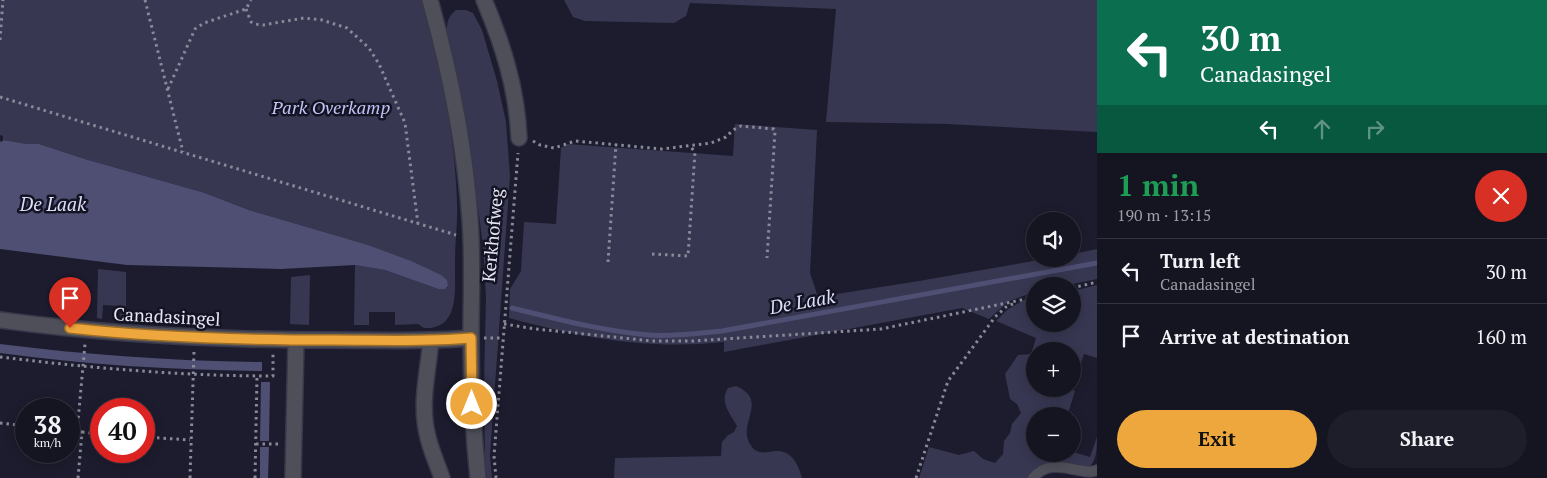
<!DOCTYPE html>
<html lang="en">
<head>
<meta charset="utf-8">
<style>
	:root { --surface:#151522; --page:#1e1e2a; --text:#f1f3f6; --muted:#9d9fa5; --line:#343440; --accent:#eea73d }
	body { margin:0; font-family:"PT Serif",serif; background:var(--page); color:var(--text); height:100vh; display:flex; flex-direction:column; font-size:19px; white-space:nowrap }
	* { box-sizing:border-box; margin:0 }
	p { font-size:16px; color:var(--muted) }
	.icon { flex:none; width:28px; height:28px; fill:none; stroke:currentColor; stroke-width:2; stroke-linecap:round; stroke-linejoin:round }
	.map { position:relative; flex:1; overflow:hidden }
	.details { display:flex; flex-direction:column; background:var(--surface); width:450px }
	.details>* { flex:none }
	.top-card { background:#0b6e4f; color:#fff; overflow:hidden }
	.buttons { position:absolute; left:1026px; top:212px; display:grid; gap:10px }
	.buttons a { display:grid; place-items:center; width:55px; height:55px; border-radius:50%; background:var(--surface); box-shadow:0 2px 12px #0003,0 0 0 1px var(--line); font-size:25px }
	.speed { position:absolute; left:15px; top:398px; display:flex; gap:10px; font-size:25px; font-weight:700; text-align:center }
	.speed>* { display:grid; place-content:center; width:65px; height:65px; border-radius:50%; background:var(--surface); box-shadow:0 2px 12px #0003,0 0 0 1px var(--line); line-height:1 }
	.speed small { font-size:12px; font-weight:400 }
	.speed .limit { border:8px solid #d22; background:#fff; color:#111 }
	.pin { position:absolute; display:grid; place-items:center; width:42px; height:42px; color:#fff; margin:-51px -21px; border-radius:50% 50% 50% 0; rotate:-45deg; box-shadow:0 0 5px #0007 }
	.pin .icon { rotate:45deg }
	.me { position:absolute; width:55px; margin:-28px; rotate:0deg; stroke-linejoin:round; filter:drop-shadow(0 0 4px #0008) }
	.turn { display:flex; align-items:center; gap:18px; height:105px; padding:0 20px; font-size:22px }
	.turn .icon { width:65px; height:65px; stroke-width:2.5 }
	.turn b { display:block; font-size:35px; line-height:42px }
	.lanes { display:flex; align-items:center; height:48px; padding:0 20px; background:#0003; justify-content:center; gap:25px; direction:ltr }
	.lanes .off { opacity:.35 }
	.round { display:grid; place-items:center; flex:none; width:52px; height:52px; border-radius:26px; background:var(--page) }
	.headline { display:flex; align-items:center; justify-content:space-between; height:85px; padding:0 20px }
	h1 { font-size:30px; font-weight:700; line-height:38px; color:#1e9e55 }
	.action { display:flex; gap:10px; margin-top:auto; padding:10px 20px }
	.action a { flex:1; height:58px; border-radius:30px; background:var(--accent); color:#111; font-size:20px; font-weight:700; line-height:58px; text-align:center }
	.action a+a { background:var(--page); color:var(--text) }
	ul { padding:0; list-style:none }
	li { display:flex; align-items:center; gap:15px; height:65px; padding:0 20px; border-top:1px solid var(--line) }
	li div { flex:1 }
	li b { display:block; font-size:19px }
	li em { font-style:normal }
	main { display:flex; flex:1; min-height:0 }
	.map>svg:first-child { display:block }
	.green { fill:#373752; fill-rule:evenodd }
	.water { fill:#4e4f73 }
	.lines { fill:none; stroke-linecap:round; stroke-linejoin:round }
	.stream { stroke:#4e4f73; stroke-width:5 }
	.service-casing { stroke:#38384a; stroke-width:12 }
	.minor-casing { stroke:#38384a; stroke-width:18 }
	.tertiary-casing { stroke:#38384a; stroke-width:18 }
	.path { stroke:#898a99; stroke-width:3; stroke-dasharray:2.5 4; stroke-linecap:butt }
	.service { stroke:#4e4f59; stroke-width:10 }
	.minor { stroke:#4e4f59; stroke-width:15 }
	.tertiary { stroke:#4e4f59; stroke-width:15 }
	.route-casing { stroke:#9b6d28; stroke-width:12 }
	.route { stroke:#eea73d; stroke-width:9 }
	.labels { text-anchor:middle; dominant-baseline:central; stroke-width:5; stroke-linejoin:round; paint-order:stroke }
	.park-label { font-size:18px; font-style:italic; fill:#c2c4f6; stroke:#131324 }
	.street-label { font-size:18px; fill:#e6e7f4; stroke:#131324 }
	.water-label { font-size:19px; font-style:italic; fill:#dddef8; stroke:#131324 }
</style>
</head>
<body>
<main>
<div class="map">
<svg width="1097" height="478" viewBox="0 0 1097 478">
	<rect width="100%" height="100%" fill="#1c1c2e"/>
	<path class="green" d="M0,0H421C440,66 455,133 457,202C458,221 455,241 455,259C454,285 462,330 424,328L418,324L395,325V312H369V325H354L355,265L385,270L438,289L447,288L448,285L365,244L249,210L205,193L85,159L39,144H27L3,140V136L0,135Z
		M564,0H1097V132L947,124L826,122L836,9L690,3L686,16L674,23L585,21L573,17Z
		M456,10H466L473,13L482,30L497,81L506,122L510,176L490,455L492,478H487L485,465L484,382L486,297L483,245L474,178L447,34C447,22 447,18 456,10Z
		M735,124L817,130L810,273L818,297L919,281L1045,259H1072L1073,254L1097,249V279L1063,286H1035V292L1009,301L989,319L962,308L724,352V342C646,350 584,338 509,318L510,289L521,271L524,222L556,224L561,148L567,144L733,156Z
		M98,269L126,272V320H120L121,306L103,305L102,319L97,318Z
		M310,275L309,325L290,324L291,277Z
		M1097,285V358L1084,354L1072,390L1075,391L1069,410H1066L1064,416H1035V454H1072L1073,452L1090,457L1097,437C1097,448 1097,461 1088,468C1068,466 1039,455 1027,478H919L929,447L959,455L974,451L983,459L995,463L1003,454L1004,441L1010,433L1012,424L1021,413L1017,404L1010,399L1005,374L1018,355L1031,354L1036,338L996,321L1008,309L1026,299L1035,300V324H1072L1073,291ZM1035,351H1072V389H1035Z
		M736,386C771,401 734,425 752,447C759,456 768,451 778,451C792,451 799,466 802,478H614L615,458L721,456L722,442L728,435L734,432L737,426C730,413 719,402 728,388Z"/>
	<path class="water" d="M3,140L27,144H39L85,159L205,193L249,210L365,244L411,261L441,275L447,280L448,286L445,289H438L385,270L355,265L281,269L127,265L0,249V141L2,142Z
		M0,344C87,355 174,361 262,362V371C174,370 87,365 0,353Z
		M261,382H270L269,441H260Z
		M260,447H269L268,478H260Z"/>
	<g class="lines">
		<path class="stream" d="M512,308C557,319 602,331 649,335C673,337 698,333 722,331L1097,263"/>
		<g class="service-casing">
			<path id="service" d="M1033,478C1052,454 1084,478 1097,470"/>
		</g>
		<g class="minor-casing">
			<path id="minor" d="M484,0C503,45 517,89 519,138
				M0,320C110,335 220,340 330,340C377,340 424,342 471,338
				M431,340C428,371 420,403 427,433C430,449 437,463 442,478
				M293,478L296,340"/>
		</g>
		<g class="tertiary-casing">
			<path id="tertiary" d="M430,0C450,72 465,145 470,220C473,259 471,299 471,338C471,385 473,431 478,478"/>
		</g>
		<path class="path" d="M145,0L183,152
			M246,9L251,22L255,24L263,25L304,18L322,20L347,28L369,48L379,64L405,123L418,224
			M0,40L3,0
			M168,89L195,29L204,23L246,9L251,0
			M0,97L456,235
			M533,141L540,145L554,148L575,141L662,149L711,143L726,137L733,130L741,126L774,129L775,131L767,258
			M652,254L688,256L695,152L690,146
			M608,262L616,144
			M1072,288L1097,282
			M1026,299L1035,297
			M504,324L536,329L652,341H693L881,329L1026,299
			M484,338H503
			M0,357C91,368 181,376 273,376V353
			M0,423L26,426
			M69,431L77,432
			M82,432L101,434
			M144,437L190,440
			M256,444H278
			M78,478L82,432H77L85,344
			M190,478L194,351
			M255,478L257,376
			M496,478L494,456L518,153
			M916,478L948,381L995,317L1006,307L1015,303"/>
		<use href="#service" class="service"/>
		<use href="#minor" class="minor"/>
		<use href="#tertiary" class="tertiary"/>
	</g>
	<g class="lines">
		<g class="route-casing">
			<path id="route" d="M70,328C158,338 246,340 334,340C380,340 426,342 471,338L472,404"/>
		</g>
		<use href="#route" class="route"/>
	</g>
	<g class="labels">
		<g class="park-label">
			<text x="331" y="107">Park Overkamp</text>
		</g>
		<g class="street-label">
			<text transform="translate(492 235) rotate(-85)">Kerkhofweg</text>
			<text transform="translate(167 316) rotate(3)">Canadasingel</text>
		</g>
		<g class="water-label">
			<text x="53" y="203">De Laak</text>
			<text transform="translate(802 301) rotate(-10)">De Laak</text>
		</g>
	</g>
</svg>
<div class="buttons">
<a><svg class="icon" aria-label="sound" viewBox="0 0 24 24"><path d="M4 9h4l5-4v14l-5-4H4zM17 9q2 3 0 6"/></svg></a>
<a><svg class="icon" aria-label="layers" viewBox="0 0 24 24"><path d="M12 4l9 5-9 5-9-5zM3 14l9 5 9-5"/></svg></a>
<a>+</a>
<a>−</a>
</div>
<div class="speed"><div>38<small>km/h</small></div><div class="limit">40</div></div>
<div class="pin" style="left:70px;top:328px;background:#d93025"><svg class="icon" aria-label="arrive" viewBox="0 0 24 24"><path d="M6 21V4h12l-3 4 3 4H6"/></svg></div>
<svg class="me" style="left:472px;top:404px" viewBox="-20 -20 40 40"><circle r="17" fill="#eea73d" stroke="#fff" stroke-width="3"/><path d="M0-11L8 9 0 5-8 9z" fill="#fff"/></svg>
</div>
<section class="details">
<div class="top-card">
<div class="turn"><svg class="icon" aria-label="left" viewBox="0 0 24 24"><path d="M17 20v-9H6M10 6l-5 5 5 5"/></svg><div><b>30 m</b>Canadasingel</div></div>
<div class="lanes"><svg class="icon" aria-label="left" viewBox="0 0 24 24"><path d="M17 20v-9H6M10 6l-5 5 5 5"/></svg><svg class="icon off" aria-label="ahead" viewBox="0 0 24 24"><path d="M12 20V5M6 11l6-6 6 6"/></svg><svg class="icon off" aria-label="right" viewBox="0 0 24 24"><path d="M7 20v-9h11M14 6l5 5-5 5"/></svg></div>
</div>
<div class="headline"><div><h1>1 min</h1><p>190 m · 13:15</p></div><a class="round" style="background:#d93025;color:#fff"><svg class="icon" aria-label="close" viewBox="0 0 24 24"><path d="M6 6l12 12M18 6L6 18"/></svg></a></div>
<ul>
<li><svg class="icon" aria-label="left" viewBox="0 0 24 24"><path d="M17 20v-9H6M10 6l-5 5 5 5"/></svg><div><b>Turn left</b><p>Canadasingel</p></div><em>30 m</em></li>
<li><svg class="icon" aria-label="arrive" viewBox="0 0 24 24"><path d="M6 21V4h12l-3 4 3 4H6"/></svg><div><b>Arrive at destination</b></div><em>160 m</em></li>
</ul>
<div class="action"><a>Exit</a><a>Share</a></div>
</section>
</main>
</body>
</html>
